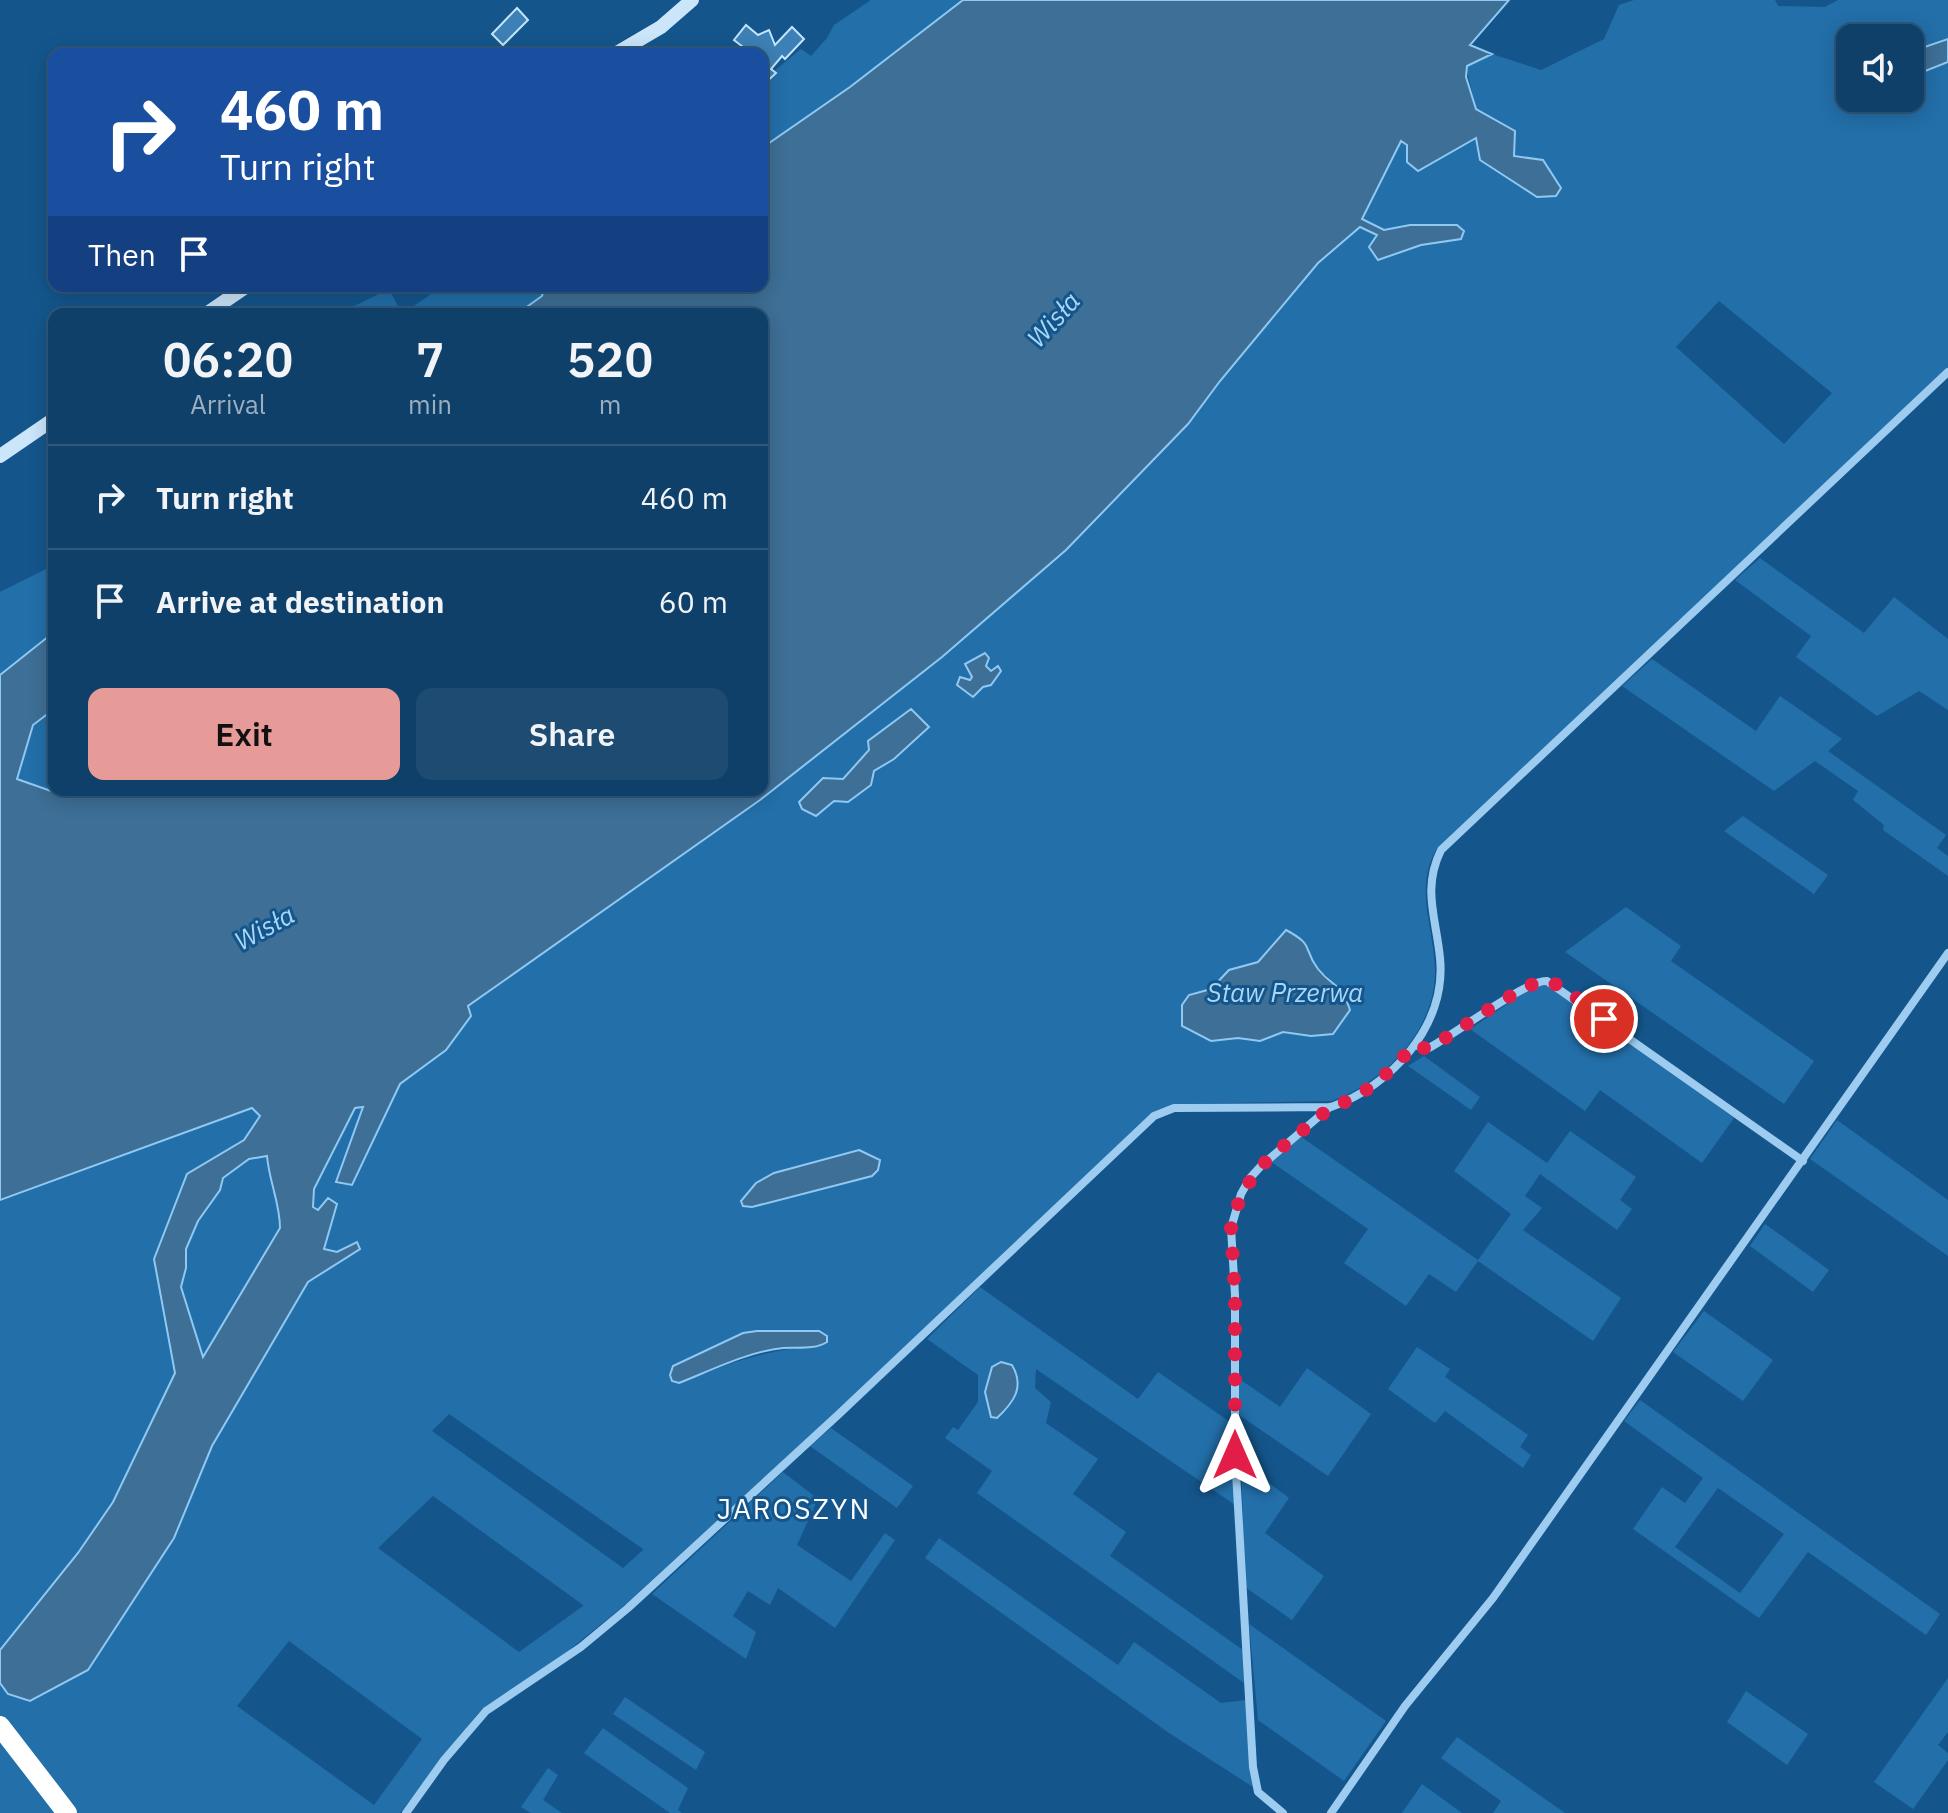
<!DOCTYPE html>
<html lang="en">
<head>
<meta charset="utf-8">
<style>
	:root { --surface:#0f4069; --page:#1d4b71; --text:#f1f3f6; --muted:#9bafc0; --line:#2f597d; --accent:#e69b98 }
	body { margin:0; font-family:"IBM Plex Sans",sans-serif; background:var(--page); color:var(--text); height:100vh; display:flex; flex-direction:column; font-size:30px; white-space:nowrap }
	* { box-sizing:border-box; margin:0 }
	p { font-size:26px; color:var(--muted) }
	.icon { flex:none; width:44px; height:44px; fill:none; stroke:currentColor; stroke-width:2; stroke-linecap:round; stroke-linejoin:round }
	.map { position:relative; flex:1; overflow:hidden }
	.drawer { position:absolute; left:48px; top:308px; width:720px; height:488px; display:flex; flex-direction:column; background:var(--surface); border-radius:16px; box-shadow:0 4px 20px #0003,0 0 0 2px var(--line) }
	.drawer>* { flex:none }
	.hud { position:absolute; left:48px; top:48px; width:720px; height:244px; border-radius:16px; box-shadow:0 4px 20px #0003,0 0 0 2px var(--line); background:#1a4fa0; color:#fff; overflow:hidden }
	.buttons { position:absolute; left:1836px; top:24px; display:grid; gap:16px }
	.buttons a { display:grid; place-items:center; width:88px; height:88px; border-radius:16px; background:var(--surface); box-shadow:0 4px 20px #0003,0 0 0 2px var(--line); font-size:40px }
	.pin { position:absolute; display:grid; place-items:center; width:68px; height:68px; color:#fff; margin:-34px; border:4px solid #fff; border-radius:50%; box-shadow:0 2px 8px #0007 }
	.me { position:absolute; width:88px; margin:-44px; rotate:0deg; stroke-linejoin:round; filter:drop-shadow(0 0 6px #0008) }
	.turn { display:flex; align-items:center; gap:28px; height:168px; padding:0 40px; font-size:36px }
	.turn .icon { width:104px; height:104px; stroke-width:2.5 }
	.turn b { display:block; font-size:56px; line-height:68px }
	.then { display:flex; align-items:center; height:76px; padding:0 40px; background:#0003; gap:16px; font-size:30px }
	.eta { display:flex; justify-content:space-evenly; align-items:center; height:136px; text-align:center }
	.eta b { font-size:48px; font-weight:600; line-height:56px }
	.cta { display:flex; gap:16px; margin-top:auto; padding:16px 40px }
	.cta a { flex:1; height:92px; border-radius:16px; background:var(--accent); color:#111; font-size:32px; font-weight:600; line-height:92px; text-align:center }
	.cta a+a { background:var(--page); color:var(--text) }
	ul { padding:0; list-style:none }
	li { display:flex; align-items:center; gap:24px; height:104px; padding:0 40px; border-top:2px solid var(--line) }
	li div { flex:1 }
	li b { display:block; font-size:30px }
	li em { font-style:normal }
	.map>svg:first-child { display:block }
	.green { fill:#236fa9; fill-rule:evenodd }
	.water { fill:#3e6f96; stroke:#8fc9f3; stroke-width:2; fill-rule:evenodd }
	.building { fill:#3d80b5; stroke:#c4e4fc; stroke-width:2 }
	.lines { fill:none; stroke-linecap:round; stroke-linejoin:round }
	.minor { stroke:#9dccf0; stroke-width:8 }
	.secondary { stroke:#cbe5fb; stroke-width:14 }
	.motorway { stroke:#fff; stroke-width:20 }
	.route { stroke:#e11d48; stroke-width:14; stroke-dasharray:0 25.2 }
	.labels { text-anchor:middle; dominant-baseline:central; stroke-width:6; stroke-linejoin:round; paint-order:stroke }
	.water-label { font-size:26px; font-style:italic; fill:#a9d6f7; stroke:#14568c }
	.quarter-label { font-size:28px; letter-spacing:2px; fill:#fff; stroke:#14568c }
</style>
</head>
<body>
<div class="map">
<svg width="1948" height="1813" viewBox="0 0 1948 1813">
	<rect width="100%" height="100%" fill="#14568c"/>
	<path class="green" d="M871,0H963L850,87L762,147V81L801,49L811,56L827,38L834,25Z
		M1634,0H1775L1778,6L1825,7L1838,0H1948V39L1910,52V38H1850V98H1910V77L1948,62V367L1437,848C1414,888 1433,925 1435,968C1437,1029 1386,1081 1332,1101L1173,1104L1148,1116L850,1399L626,1604L563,1655L480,1711L400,1813H0V1683L8,1694L30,1701L89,1669L174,1538L212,1446L308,1282L360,1249L357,1242L337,1252L323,1249L317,1210L313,1208L314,1189L355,1108L363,1107L337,1182L351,1185L400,1084L446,1050L467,1006L760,800L942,657L1066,550L1188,424L1220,381L1318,263L1361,227L1378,235V260L1421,245L1461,239L1410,225L1384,231L1362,219L1401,140L1407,144L1477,138L1514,157L1515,131L1476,109L1466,67L1492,54L1541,70L1604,39L1619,5ZM1719,301L1832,393L1784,444L1676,347ZM929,727L894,759L874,771L871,785L848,802L834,801C854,750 882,745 929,727ZM1304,940L1318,969L1343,990L1311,1036L1283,1032L1260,1041L1238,1038L1211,1041L1189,995L1211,989L1229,970L1258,962ZM757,1331L821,1346C765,1349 731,1363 679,1383ZM449,1414L643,1549V1550L623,1568L432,1431ZM433,1496L583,1605V1606L519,1652L378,1548ZM289,1641L422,1739L374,1805L237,1706Z
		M443,286H545L542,296L517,314H338L389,289L402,314Z
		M1760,558L1864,633L1894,597L1948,639V710L1919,691L1877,716L1796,657L1811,636L1735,580Z
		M54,565V631L0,675V592Z
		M1652,659L1756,731L1780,696L1842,739L1828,751L1946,835L1937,848L1948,856V876L1883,830L1884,825L1853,800L1858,791L1815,761L1774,791L1622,686Z
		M54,709V790H94L68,797L17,779L33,724Z
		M1743,816L1828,875L1814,894L1724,831Z
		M1626,907L1681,946L1671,961L1814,1061L1784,1104L1565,952Z
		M1534,986H1551L1734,1118L1702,1163L1600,1090L1585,1111L1470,1029Z
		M1424,1056L1480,1097L1471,1110L1408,1066Z
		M252,1108L260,1116L244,1140L187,1174L154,1259L175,1373L113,1502L78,1553L0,1650V1200Z
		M1837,1120L1948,1200V1256L1810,1159Z
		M1488,1122L1547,1163L1570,1131L1636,1177L1620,1200L1632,1209L1617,1230L1540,1174L1525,1196L1542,1208L1523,1230L1621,1298L1593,1341L1478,1261L1456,1292L1429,1274L1406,1306L1344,1263L1368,1229L1270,1161L1300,1136L1478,1260L1511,1214L1454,1171Z
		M268,1156C268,1181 280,1203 280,1228L203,1358L181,1287L186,1268V1249L198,1221L220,1190L223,1178L250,1159Z
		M1765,1224L1829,1270L1813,1292L1750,1246Z
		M980,1287L1138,1399L1158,1372L1233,1424L1235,1505L1036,1369L1035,1388L1051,1402L1046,1423L1098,1459L1073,1494L1126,1532L1110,1556L1243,1650L1244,1683L977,1493L992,1471L945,1438L953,1427L958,1430L978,1402V1375L927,1339Z
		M1704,1311L1773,1360L1743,1401L1673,1352Z
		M1417,1347L1450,1369L1445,1377L1528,1435L1520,1447L1531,1455L1523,1468L1445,1411L1435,1423L1388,1389Z
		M1307,1368L1371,1414L1328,1476L1239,1415L1238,1378L1280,1407Z
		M1640,1400L1940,1614L1926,1635L1808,1552L1759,1618L1633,1529L1662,1487L1685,1503L1703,1478L1624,1421ZM1718,1488L1784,1534L1740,1593L1675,1547Z
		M831,1428L913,1486L897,1508L810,1446Z
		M1241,1462L1289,1498L1265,1533L1324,1576L1292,1620L1245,1587Z
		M783,1472L818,1499L797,1545L851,1581L885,1533L895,1540L835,1628L778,1588L770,1605L748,1591L733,1616L756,1632L746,1659L652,1594Z
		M939,1538L1118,1665L1134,1642L1221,1703L1246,1700L1253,1787L1169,1733L925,1558Z
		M1249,1624L1386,1721L1344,1781L1258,1720Z
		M1948,1678V1732L1938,1745L1948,1753V1760L1913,1809L1874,1782Z
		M1746,1691L1808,1734L1787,1765L1727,1722Z
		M625,1697L705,1752L696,1770L613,1714Z
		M603,1728L688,1788L678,1810L682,1813H670L584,1753Z
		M1457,1737L1565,1813H1493L1501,1801L1441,1758Z
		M548,1768L558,1775L543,1800L562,1813H531L521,1807Z
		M1422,1784L1462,1813H1402Z"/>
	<path class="water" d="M963,0H1509L1470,45L1492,54L1467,66L1466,77L1476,109L1515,131L1514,156L1543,160L1561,188L1556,196L1537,197L1480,160L1476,138L1418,171L1407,162V145L1401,141L1362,219L1384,230L1410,225H1457L1464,231L1461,239L1421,245L1378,260L1369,247L1377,235L1360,227L1318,263L1220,381L1188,424L1066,550L942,657L760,800L468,1006L471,1016L446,1050L400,1084L352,1185L336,1182L363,1107L355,1108L314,1189L313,1207L318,1210L328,1198L337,1204L324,1249L337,1252L357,1242L360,1249L308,1282L212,1446L174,1538L88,1670L30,1701L8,1694L0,1683V1650L78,1553L113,1502L175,1373L154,1259L187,1174L244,1140L260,1116L252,1108L0,1200V675L54,632V709L33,725L17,779L68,797L94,790H762V314H517L542,296L545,286H762V148L850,87ZM267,1156C269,1181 280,1203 280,1228L203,1357L181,1287L186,1268V1249L198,1221L220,1190L223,1178L249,1159Z
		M1948,39V62L1910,77V52Z
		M985,653L989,658L986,666L991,671L998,666L1001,671L991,685L983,687L973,697L957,685L960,677L970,680L972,677L965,664Z
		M911,709L929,727L894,759L874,771L871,785L848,802L834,801L816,816L802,809L799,802L823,778L843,779L869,750L868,741Z
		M1286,930C1316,946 1302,948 1318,969C1334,989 1340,980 1350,1010L1333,1034L1311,1036L1283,1032L1260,1041L1238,1038L1211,1041L1182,1026V1005L1189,995L1211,989L1229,970L1258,962Z
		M859,1150L880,1160L878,1170L872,1176L752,1207L743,1206L741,1201L756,1183L774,1173Z
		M757,1331H819L827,1336V1342C815,1350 797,1347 783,1348C747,1352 712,1370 679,1383L672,1381L670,1375L673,1366L743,1333Z
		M1001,1362L1012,1365C1025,1387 1014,1402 997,1418L991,1417L985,1392L992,1367Z"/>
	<path class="building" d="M517,8L528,20L503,45L492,34Z
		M746,25L758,35L769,30L775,45L792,27L804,39L785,59L782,56L771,69L776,73L762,86V54H743L747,50L734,40Z"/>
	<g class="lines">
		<path class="minor" d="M1415,1045L1427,1049C1453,1036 1527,979 1547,981L1803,1161
			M406,1813L444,1760L486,1711L581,1647L628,1608L839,1414L1154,1116L1174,1108L1331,1107C1391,1086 1447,1026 1440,958C1436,917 1422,889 1441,850L1948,372
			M1283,1813L1258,1792L1253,1767L1235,1455V1295L1231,1228L1241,1194L1250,1178L1261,1166L1330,1107
			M1331,1813L1405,1706L1493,1598L1948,953"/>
		<path class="secondary" d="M615,54L661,27L692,0
			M206,314L247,286
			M0,456L54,419"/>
		<path class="motorway" d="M0,1726L67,1813"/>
	</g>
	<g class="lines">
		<path class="route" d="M1235,1455V1295L1231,1228L1241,1194L1261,1166L1280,1149L1331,1107L1353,1099L1379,1081L1415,1045L1427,1049C1449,1038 1531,977 1546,981C1566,985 1587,1008 1604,1019"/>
	</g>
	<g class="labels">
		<g class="water-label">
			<text transform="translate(1053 319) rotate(-48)">Wisła</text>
			<text transform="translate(264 927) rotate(-29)">Wisła</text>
			<text x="1285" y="992">Staw Przerwa</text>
		</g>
		<g class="quarter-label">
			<text x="794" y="1508">JAROSZYN</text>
		</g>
	</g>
</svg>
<div class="buttons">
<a><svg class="icon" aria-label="sound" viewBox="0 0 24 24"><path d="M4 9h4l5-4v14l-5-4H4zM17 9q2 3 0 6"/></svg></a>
</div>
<div class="pin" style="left:1604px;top:1019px;background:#d93025"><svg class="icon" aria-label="arrive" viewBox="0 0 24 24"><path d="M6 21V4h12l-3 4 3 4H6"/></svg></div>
<svg class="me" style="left:1235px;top:1455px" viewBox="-20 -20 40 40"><path d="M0-17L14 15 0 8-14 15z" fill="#e11d48" stroke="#fff" stroke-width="4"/></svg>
<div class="hud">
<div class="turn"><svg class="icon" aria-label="right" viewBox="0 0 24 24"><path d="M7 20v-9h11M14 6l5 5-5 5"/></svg><div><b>460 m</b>Turn right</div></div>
<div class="then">Then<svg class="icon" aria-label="arrive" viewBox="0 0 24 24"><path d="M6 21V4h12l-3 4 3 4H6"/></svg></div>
</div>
<section class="drawer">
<div class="eta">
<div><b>06:20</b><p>Arrival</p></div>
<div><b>7</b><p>min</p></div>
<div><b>520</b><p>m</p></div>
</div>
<ul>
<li><svg class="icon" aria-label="right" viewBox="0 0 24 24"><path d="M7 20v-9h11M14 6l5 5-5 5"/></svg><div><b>Turn right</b></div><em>460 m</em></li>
<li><svg class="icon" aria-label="arrive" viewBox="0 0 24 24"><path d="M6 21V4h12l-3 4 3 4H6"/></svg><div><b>Arrive at destination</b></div><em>60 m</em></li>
</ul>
<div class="cta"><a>Exit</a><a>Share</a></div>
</section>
</div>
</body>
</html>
